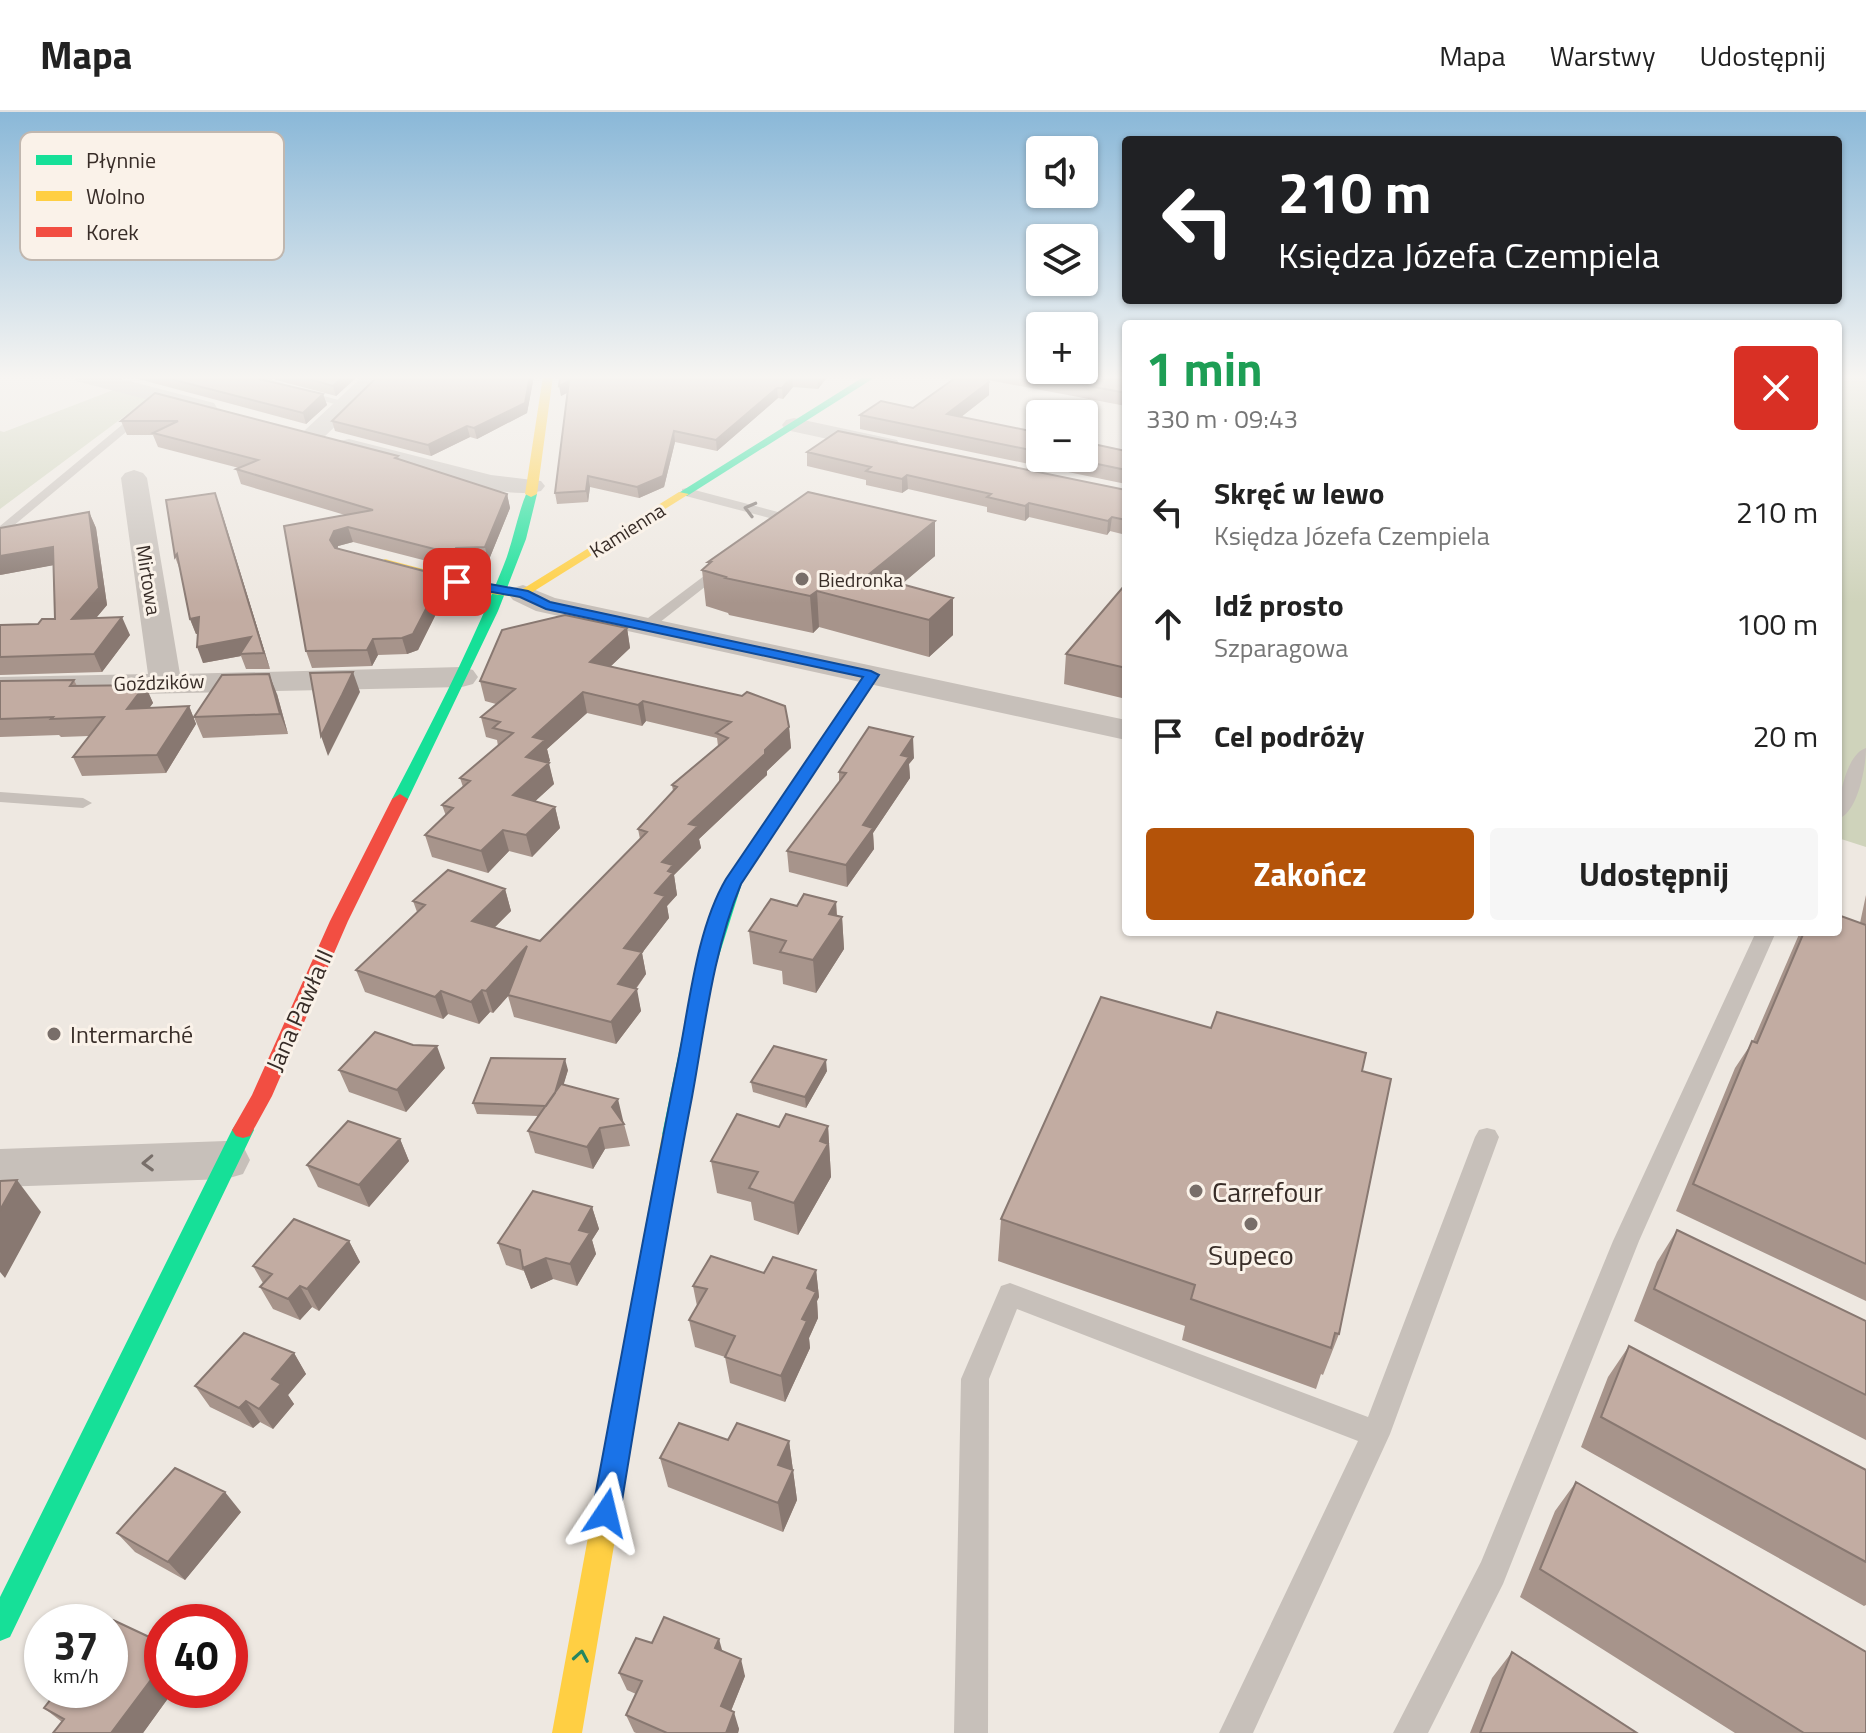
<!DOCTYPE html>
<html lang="pl">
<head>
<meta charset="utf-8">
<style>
	:root { --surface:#fff; --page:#f6f6f6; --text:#222; --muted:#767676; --line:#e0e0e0; --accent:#b45309 }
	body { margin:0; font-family:"Titillium Web",sans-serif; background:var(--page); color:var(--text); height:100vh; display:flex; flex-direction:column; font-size:30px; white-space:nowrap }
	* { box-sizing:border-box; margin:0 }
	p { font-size:26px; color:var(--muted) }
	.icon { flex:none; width:44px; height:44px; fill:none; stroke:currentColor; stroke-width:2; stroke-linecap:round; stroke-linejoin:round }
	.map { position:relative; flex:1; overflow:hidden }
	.panel { position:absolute; left:1122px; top:208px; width:720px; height:616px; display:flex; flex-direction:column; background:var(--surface); border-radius:8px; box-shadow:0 2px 6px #0004 }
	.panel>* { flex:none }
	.top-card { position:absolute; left:1122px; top:24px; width:720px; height:168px; border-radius:8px; box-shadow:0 2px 6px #0004; background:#202124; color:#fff; overflow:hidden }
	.fabs { position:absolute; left:1026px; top:24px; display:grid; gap:16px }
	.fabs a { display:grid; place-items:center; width:72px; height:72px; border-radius:8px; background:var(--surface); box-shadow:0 2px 6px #0004; font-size:40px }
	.speed { position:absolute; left:24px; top:1492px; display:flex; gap:16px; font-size:40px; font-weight:700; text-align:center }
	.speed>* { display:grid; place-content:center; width:104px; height:104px; border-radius:50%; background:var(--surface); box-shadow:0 2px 6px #0004; line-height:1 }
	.speed small { font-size:20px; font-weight:400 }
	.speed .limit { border:12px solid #d22; background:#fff; color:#111 }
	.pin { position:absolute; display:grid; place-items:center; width:68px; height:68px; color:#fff; margin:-34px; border-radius:16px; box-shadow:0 4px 12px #0006 }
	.me { position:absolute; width:88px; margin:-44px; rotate:10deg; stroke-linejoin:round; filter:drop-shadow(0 0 6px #0008) }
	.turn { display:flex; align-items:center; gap:28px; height:168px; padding:0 24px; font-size:36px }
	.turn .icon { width:104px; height:104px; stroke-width:2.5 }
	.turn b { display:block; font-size:56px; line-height:68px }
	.round { display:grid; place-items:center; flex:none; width:84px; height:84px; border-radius:8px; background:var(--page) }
	.overview { display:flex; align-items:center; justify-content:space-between; height:136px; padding:0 24px }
	h1 { font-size:48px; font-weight:700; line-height:60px; color:#1e9e55 }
	.action { display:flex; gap:16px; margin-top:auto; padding:16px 24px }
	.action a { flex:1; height:92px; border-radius:8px; background:var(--accent); color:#fff; font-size:32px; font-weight:700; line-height:92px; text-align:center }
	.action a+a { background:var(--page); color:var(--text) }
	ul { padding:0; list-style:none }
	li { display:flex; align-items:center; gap:24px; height:112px; padding:0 24px }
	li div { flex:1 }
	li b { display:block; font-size:30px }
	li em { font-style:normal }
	header { display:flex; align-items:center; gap:48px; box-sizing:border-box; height:112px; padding:0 40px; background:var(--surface); border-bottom:2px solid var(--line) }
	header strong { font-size:38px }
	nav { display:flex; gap:44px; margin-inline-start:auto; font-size:28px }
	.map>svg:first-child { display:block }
	.green { fill:#cfd3bb }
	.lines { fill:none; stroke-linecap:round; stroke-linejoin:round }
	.lane { fill:#c7c0ba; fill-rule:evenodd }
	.street { fill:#c7c0ba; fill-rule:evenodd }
	.fast { fill:#16e098; fill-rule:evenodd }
	.slow { fill:#ffcf43; fill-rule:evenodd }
	.jam { fill:#f24e42; fill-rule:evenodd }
	.wall { fill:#a7948b }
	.shaded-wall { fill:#887871 }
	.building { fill:#c2aca2; stroke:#887871; stroke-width:2 }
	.oneway { stroke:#786f6a }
	.oneway2 { stroke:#278660 }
	.route { fill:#1a73e8; stroke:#114b97; stroke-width:2 }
	.poi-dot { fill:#786e69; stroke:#faf2e9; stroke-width:3 }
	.labels { text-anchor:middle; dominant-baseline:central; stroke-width:6; stroke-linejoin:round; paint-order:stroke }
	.far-street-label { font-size:20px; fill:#382d28; stroke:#faf2e9 }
	.far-poi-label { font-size:20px; fill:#382d28; stroke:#faf2e9; text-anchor:start }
	.street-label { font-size:24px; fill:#382d28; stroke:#faf2e9 }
	.poi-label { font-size:24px; fill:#382d28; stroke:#faf2e9; text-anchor:start }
	.near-poi-label { font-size:28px; fill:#382d28; stroke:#faf2e9; text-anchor:start }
	.key { fill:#faf2e9; stroke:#c0b7af; stroke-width:2 }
	.key-label { font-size:22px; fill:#382d28 }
</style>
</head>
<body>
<header>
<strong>Mapa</strong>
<nav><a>Mapa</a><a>Warstwy</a><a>Udostępnij</a></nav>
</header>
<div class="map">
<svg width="1866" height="1621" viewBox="0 0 1866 1621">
	<rect width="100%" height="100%" fill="#eee8e1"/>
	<path class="green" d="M1838,264H1866V735L1838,726Z
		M116,277L149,286L0,397V319L4,320Z"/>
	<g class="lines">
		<path class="lane" d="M263,264H273V270L353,292L347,295L263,274Z
			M140,298L150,300L0,425V414Z
			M687,376L793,404L795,407L783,416H773L771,413L777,408L682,383V377Z
			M724,449L731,453L729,456L650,518H640V512Z
			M1866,636C1866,654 1858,701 1838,707C1838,688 1846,642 1866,636Z
			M0,680L83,686L92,691L83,696L0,690Z
			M1756,820H1776L1639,1129L1503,1472L1428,1621H1393L1481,1450L1613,1129Z
			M1487,1016L1495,1018L1499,1025L1390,1322L1253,1621H1219L1358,1329L1017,1197L989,1267L988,1621H954L961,1267L1001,1174L1010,1171L1368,1305L1475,1025L1479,1018Z"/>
		<path class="street" d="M73,264H110L214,291L217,296L214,301L206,303L76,269Z
			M363,264H387L320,329H304L300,324L304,319Z
			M794,306L897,328L900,333L897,338L888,340L786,318L782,313L786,308Z
			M349,327L491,363L541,369L545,374L541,379C499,390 387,351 340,339L337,334L340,329Z
			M134,358L143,361L147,366L180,562L462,555L473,558L478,565L473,572L462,575L0,585V565L148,562L121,366L125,361Z
			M523,473L555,486L1126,608V628L536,499L513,488L508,482L513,476Z
			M226,1029L243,1034L250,1048L243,1062L226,1067L0,1075V1037Z"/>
		<path class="fast" d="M865,264H877L687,384L677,382Z
			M527,380L537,382L526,427L498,499L408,687L406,690H394L392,687C432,611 471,535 503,455C513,431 517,403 527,380Z
			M871,559L878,563L742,771L712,866L684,1023L680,1029L673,1031L666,1029L662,1023L694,866L724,771L866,560Z
			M243,1010L250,1012L254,1018L10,1525L0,1529V1485L232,1018L236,1012Z"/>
		<path class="slow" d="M543,264H553L537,382L531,385L525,382Z
			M679,380L689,382L523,486L484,481L379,451L385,447L484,473L521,478Z
			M673,1015L680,1017L684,1023L582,1621H552L662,1023L666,1017Z"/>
		<path class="jam" d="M400,682L408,687L348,809L272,984L250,1024L243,1026L236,1024L232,1018L252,983L330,809L392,687Z"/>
	</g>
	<path class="wall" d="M127,264H261V267L323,282L327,293L306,312Z
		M274,264H358L336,284L276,268Z
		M378,264H534L527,301L477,327L470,325L431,344L335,319L332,309Z
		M560,264H828L818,277L793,275L783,287L778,286L717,339L675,330L664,375L639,386L590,375L588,390L557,392L555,381L567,281L561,284Z
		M958,264H1126V294L988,268L989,283L961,305L1040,321V346H1084L1126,339V372L860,317V303L913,296Z
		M155,281L398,344L399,347L507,382L510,396L488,450L460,451L458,457L353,430L338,434V436L447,480L418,538L407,542L378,543L372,554L312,556L306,539L345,403L241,372L236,357L239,356L158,335L153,323H127L121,309Z
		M807,340L1126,378V423L1110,419L1107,423L1029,405L1025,409L987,400V395L908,377L902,381L866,373V368L807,354Z
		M220,395L270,557H246L241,544L203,551L198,522H196L190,507L180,458L175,445Z
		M89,400L96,416L107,493L96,506L130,523L102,560L0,563V513L38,512L55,507L53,453L0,463Z
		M935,444L901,472L953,486V523L929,545L819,515L813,521L729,503L728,501L706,494L702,458L708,453V450Z
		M1126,475V587L1064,572L1066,542Z
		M627,516L630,536L611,554L789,615L791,636L767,659V663L699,727L701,736L674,763L677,783L667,794L669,806L642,841L646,862L636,877L641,899L616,932L514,905L508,884L493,901L490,900L479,912L448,902L443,907L365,880L356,858L417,800L413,789L505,777L511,799L495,815L540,829L640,727L638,717L673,679L672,673L718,634L717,626L646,609L642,614L587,601L547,637L550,649L548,650L554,672L535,689L555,695L560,716L532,745L509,739L488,761L432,745L425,723L446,704L442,693L463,675L460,666L498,634L497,628L486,625L481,605L496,592L485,589L480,569Z
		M74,568L77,574L145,573L153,591L149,596L189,594L196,612L166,661L82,664L73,645L89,624L61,625L59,623L0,625V569Z
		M277,582L288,622L203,626L194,605Z
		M914,646L909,652L910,666L873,721L874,737L847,775L789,760L787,739L839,670V660Z
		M1866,783V1189L1676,1099L1735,956L1753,929L1800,820H1838L1860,811Z
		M836,790L837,803L842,805L844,837L816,881L783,872L782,859L753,852L749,819L797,794Z
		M445,956L406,1000L349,980L339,958Z
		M568,958L563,973L623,1008L624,1012L630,1034L605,1037L593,1057L535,1041L528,1019L538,1004L477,1002L473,991Z
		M827,959L806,996L753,980L751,970Z
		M1362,959L1339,1222L1323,1263L1321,1262L1316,1277L1182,1228L1185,1214L998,1149L1001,1107Z
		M828,1014L831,1065L798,1123L754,1108L751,1090L717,1081L711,1049L779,1015Z
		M400,1027L409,1049L369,1095L318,1075L307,1053Z
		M592,1095L599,1117L592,1128L596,1142L577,1174L553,1167L531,1177L524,1159L506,1153L498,1131Z
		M1677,1118L1866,1209V1328L1634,1209L1657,1150Z
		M349,1129L360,1150L319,1199L312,1195L300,1208L273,1197L260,1175L263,1171L253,1154Z
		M816,1158L819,1185L817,1189L818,1206L809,1226L810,1236L785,1290L730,1271L725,1245L695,1235L689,1208L697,1194L693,1174L764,1161Z
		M1629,1234L1866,1358V1493L1864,1494L1581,1335L1608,1265Z
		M294,1241L306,1262L288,1283L294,1292L273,1317L260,1310L253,1316L210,1295L195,1274Z
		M728,1328L789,1329L797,1388L783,1420L668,1375L660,1346Z
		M1576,1370L1866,1621H1735L1520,1485L1555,1399Z
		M241,1400L185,1468L135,1440L117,1421Z
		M652,1531L723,1540L745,1564L731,1599L739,1617L738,1621H636L634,1620L626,1603L636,1582L627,1578L619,1561Z
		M1512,1540L1637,1621H1470L1492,1566Z
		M162,1578H174L143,1621L62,1610L44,1596Z"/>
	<path class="shaded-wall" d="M344,264H358L336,284L333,274Z
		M530,264H534L527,301L477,327L474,316Z
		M792,264L793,275L783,287L782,276Z
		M819,264H828L818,277L817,267Z
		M569,269L570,279L561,284L559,274Z
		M989,270V283L947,316V302Z
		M777,276L778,286L717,339L716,328Z
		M323,282L327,293L306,312L303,301Z
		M467,314L470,325L431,344L428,333Z
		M674,319L675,330L664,375L639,386L637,375Z
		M907,363L908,377L902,381V367Z
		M588,364L590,375L588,390L586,379Z
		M215,381L220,395L270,557L264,541Z
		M507,382L510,396L488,450L485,435Z
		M1029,391V405L1025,409V394Z
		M89,400L96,416L107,493L81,524L72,507Z
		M1112,405L1110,419L1107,423L1108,409Z
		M935,409V444L876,494L868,463Z
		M348,415L353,430L338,434L334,444L330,428L334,419Z
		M53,435L60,452L0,463V444Z
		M456,436L460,451L458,457L454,442Z
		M443,464L447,480L418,538L407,542L402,526Z
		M817,479L819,515L813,521L810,484Z
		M953,486V523L929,545V508Z
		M122,505L130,523L102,560L94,542Z
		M199,505L205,520L196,522L190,507Z
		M627,516L630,536L594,570L590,550Z
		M251,525L240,542L241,544L203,551L197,535Z
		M373,527L378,543L372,554L367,538Z
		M353,560L360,580L328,644L321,624Z
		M269,562L277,582L288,622L280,602Z
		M145,573L153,591L135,615L127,597Z
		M583,580L587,601L547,637L550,649L531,666L526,645L533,625Z
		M643,589L646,609L642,614L638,593Z
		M189,594L196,612L166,661L157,643Z
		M789,615L791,636L767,659V663L699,727L701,736L674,763L677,783L667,794L669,806L642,841L646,862L623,894L618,872L624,836L655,781L662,750L689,712Z
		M913,625L914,646L909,652L910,666L873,721L874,737L847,775L846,753L863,713L901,643Z
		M549,651L554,672L518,705L513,683Z
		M555,695L560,716L532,745L526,723Z
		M503,718L509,739L488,761L481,739Z
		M505,777L511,799L479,831L472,809Z
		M836,790L837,811L842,805L844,837L816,881L813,848L829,802Z
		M527,834L533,856L493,901L486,879Z
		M637,877L641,899L616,932L611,910Z
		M482,878L490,900L479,912L471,890Z
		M441,879L448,902L443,907L435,885Z
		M437,934L445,956L406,1000L397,978Z
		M565,947L568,958L554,1005L551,994Z
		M826,948L827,959L806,996L805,985Z
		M618,987L623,1008L621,1012L612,995Z
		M828,1014L831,1065L798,1123L794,1091L820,1029Z
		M600,1016L605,1037L593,1057L587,1035Z
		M400,1027L409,1049L369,1095L359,1073Z
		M17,1068L41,1100L5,1166L0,1160V1098Z
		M592,1095L599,1117L592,1128L596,1142L577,1174L570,1152L579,1118Z
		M349,1129L360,1150L319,1199L307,1177Z
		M546,1146L553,1167L531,1177L523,1156Z
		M816,1158L819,1185L817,1189L818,1206L809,1226L810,1236L785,1290L781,1264L802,1207L807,1176Z
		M300,1174L312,1195L300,1208L288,1187Z
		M294,1241L306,1262L288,1283L294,1292L273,1317L259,1297L272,1267Z
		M246,1289L260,1310L253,1316L239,1296Z
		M789,1329L797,1388L783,1420L778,1391V1353Z
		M225,1380L241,1400L185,1468L168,1450Z
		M719,1527L724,1545L715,1536Z
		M741,1547L745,1564L726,1611L721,1594Z
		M162,1553V1578H174L143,1621H111Z
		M734,1600L739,1617L738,1621H726Z"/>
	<path class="building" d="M159,264H259V267L323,282L303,301Z
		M298,264H344L333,274Z
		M378,264H530L525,291L474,316L467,314L428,333L332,309Z
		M560,264H819L817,267L792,264L782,276H777L716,328L674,319L663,364L637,375L588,364L586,379L555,381L569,269L559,274Z
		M958,264H985L989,270L947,302L1040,321V340L860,303L881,289L913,296Z
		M1037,264H1126V281Z
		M155,281L398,344L395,346L507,382L485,435L456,436L454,442L348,415L334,419L330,428L335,436L443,464L413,522L402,526L373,527L367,538L306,539L284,414L373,398L236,357L258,348L153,321L178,309H121Z
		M838,319L1126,378V408L1112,405L1108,409L1029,391L1025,394L987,385L991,382L907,363L902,367L866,359L871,355L807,340Z
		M1084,330L1126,339V358L1069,346H1084Z
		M808,380L935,409L868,463L953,486L929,508L817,479L810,484L725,466L726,465L702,458L711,450H708Z
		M215,381L264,541L240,542L251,525L197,535L199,505L190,507L177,442L175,445L166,388Z
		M89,400L99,476L72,507L122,505L94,542L0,545V513L38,512L42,507H55L53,435L0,444V416Z
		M1124,474L1126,475V556L1066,542Z
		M565,503L627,516L590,550L742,584L747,580L785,594L789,615L765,638V642L689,712L698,714L662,750L673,753L668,759L673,761L655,781L665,784L624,836L642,840L618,872L637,877L611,910L508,883L527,834L486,879L482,878L471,890L441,879L435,885L356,858L425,793L413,789L448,758L505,777L472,809L540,829L647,720L638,717L677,675L672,673L728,626L716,621L731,610L643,589L638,593L583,580L533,625L545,628L526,645L549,651L513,683L555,695L526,723L503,718L481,739L425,723L453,696L442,693L470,669L460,666L513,621L493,616L500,610L481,605L515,577L480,569L502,518Z
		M353,560L342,583L321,624L310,561Z
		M269,562L280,602L194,605L222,563Z
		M74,568L70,574L145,573L127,597L189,594L157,643L73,645L104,605L51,607L53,605L0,607V569Z
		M869,615L913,625L901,643L909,645L863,713L873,716L846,753L787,739L846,661L839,660Z
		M804,782L836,790L829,802L842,805L813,848L780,840L786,829L749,819L771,787L797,794Z
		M1838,803L1866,813V1152L1693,1072L1752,929L1757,931L1804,820H1838Z
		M1101,885L1211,916L1217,900L1366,941L1362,959L1391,967L1339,1222L1335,1221L1331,1236L1191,1187L1195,1173L1001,1107Z
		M375,920L413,933L437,934L397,978L339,958Z
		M774,934L826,948L805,985L751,970Z
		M491,946L565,947L555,981L546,994L473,991Z
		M561,972L618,987L612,995L624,1012L600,1016L587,1035L528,1019Z
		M737,1002L779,1015L786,1002L828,1014L820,1029L828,1032L794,1091L749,1076L758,1060L711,1049Z
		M348,1009L400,1027L359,1073L307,1053Z
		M17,1068L0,1098V1069Z
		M533,1079L592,1095L579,1118L590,1121L570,1152L546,1146L523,1156L520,1138L498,1131Z
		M294,1107L349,1129L307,1177L300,1174L288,1187L260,1175L272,1162L253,1154Z
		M1677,1118L1866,1209V1283L1654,1177Z
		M711,1144L764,1161L773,1145L816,1158L807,1176L816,1180L802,1207L807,1209L781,1264L725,1245L735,1224L689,1208L707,1177L693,1174Z
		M244,1221L294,1241L272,1267L281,1272L259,1297L246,1289L239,1296L195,1274Z
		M1629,1234L1866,1358V1450L1601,1305Z
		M679,1311L728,1328L737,1311L789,1329L778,1353L793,1358L778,1391L660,1346Z
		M175,1356L225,1380L168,1450L117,1421Z
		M1576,1370L1866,1540V1621H1804L1540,1457Z
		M664,1505L719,1527L715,1536L741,1547L721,1594L734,1600L726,1621H667L626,1603L642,1569L619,1561L636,1526L652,1531Z
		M113,1508L162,1531V1553L111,1621H53L64,1607L44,1596L58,1578H110V1512Z
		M1512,1540L1637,1621H1480Z"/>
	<defs><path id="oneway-chevron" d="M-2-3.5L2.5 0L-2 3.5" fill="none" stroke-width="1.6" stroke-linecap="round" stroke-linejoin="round" transform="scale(2)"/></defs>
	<g class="oneway">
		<use href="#oneway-chevron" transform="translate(750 397) rotate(-165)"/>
		<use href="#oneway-chevron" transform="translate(148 1051) rotate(178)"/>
	</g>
	<use class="oneway2" href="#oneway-chevron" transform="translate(581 1544) rotate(-80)"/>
	<linearGradient id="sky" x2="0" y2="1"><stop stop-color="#8ab8d8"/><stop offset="0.54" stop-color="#f7f5f2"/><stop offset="1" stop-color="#f7f5f2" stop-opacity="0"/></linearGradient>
	<rect width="1866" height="491" fill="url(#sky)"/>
	<path class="route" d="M457,466L528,479L550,490L871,559L879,563L741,772C713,839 705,914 692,985C665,1124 643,1262 620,1401L616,1411L606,1415L596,1411L592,1401C620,1252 647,1103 677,954C689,896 696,818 726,767L863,565L546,497L520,485L453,473L451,470Z"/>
	<g class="poi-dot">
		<circle cx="802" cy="467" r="8"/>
		<circle cx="54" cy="922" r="8"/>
		<circle cx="1196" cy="1079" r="8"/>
		<circle cx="1251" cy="1112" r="8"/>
	</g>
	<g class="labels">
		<g class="far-street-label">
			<text transform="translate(627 418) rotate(-32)">Kamienna</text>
			<text transform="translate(149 468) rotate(81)">Mirtowa</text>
			<text transform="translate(159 570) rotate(-2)">Goździków</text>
		</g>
		<g class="far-poi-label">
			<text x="818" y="467">Biedronka</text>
		</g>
		<g class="street-label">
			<text transform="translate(299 898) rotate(-66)">Jana Pawła II</text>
		</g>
		<g class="poi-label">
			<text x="70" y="922">Intermarché</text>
		</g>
		<g class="near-poi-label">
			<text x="1212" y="1079">Carrefour</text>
			<text x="1251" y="1142" text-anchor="middle">Supeco</text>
		</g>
	</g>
	<rect x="20" y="20" width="264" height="128" rx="12" class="key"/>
	<rect x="36" y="43" width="36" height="10" fill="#16e098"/>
	<rect x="36" y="79" width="36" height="10" fill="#ffcf43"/>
	<rect x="36" y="115" width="36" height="10" fill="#f24e42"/>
	<g class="key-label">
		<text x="86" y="56">Płynnie</text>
		<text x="86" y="92">Wolno</text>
		<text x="86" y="128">Korek</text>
	</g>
</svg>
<div class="fabs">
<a><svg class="icon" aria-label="sound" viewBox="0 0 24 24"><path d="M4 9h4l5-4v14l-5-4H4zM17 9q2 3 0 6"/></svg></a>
<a><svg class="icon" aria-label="layers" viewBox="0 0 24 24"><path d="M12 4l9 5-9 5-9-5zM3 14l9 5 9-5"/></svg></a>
<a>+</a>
<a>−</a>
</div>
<div class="speed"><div>37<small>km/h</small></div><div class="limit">40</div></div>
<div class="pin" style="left:457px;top:470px;background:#d93025"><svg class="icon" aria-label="arrive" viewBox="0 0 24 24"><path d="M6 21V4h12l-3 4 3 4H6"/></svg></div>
<svg class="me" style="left:606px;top:1401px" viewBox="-20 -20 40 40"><path d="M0-17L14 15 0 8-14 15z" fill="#1a73e8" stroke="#fff" stroke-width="4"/></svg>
<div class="top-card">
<div class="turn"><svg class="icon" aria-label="left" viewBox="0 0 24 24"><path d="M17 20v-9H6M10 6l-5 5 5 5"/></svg><div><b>210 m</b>Księdza Józefa Czempiela</div></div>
</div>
<section class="panel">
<div class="overview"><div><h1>1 min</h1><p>330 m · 09:43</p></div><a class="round" style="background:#d93025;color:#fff"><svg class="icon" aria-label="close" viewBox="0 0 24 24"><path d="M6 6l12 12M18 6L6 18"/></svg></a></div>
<ul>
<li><svg class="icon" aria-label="left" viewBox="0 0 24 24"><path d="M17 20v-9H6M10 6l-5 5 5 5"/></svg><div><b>Skręć w lewo</b><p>Księdza Józefa Czempiela</p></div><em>210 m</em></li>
<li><svg class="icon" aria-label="ahead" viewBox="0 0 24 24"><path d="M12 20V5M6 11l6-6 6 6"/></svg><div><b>Idź prosto</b><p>Szparagowa</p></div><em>100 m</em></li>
<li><svg class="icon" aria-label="arrive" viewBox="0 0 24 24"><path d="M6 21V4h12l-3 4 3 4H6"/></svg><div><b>Cel podróży</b></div><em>20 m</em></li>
</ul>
<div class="action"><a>Zakończ</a><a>Udostępnij</a></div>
</section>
</div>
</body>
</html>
